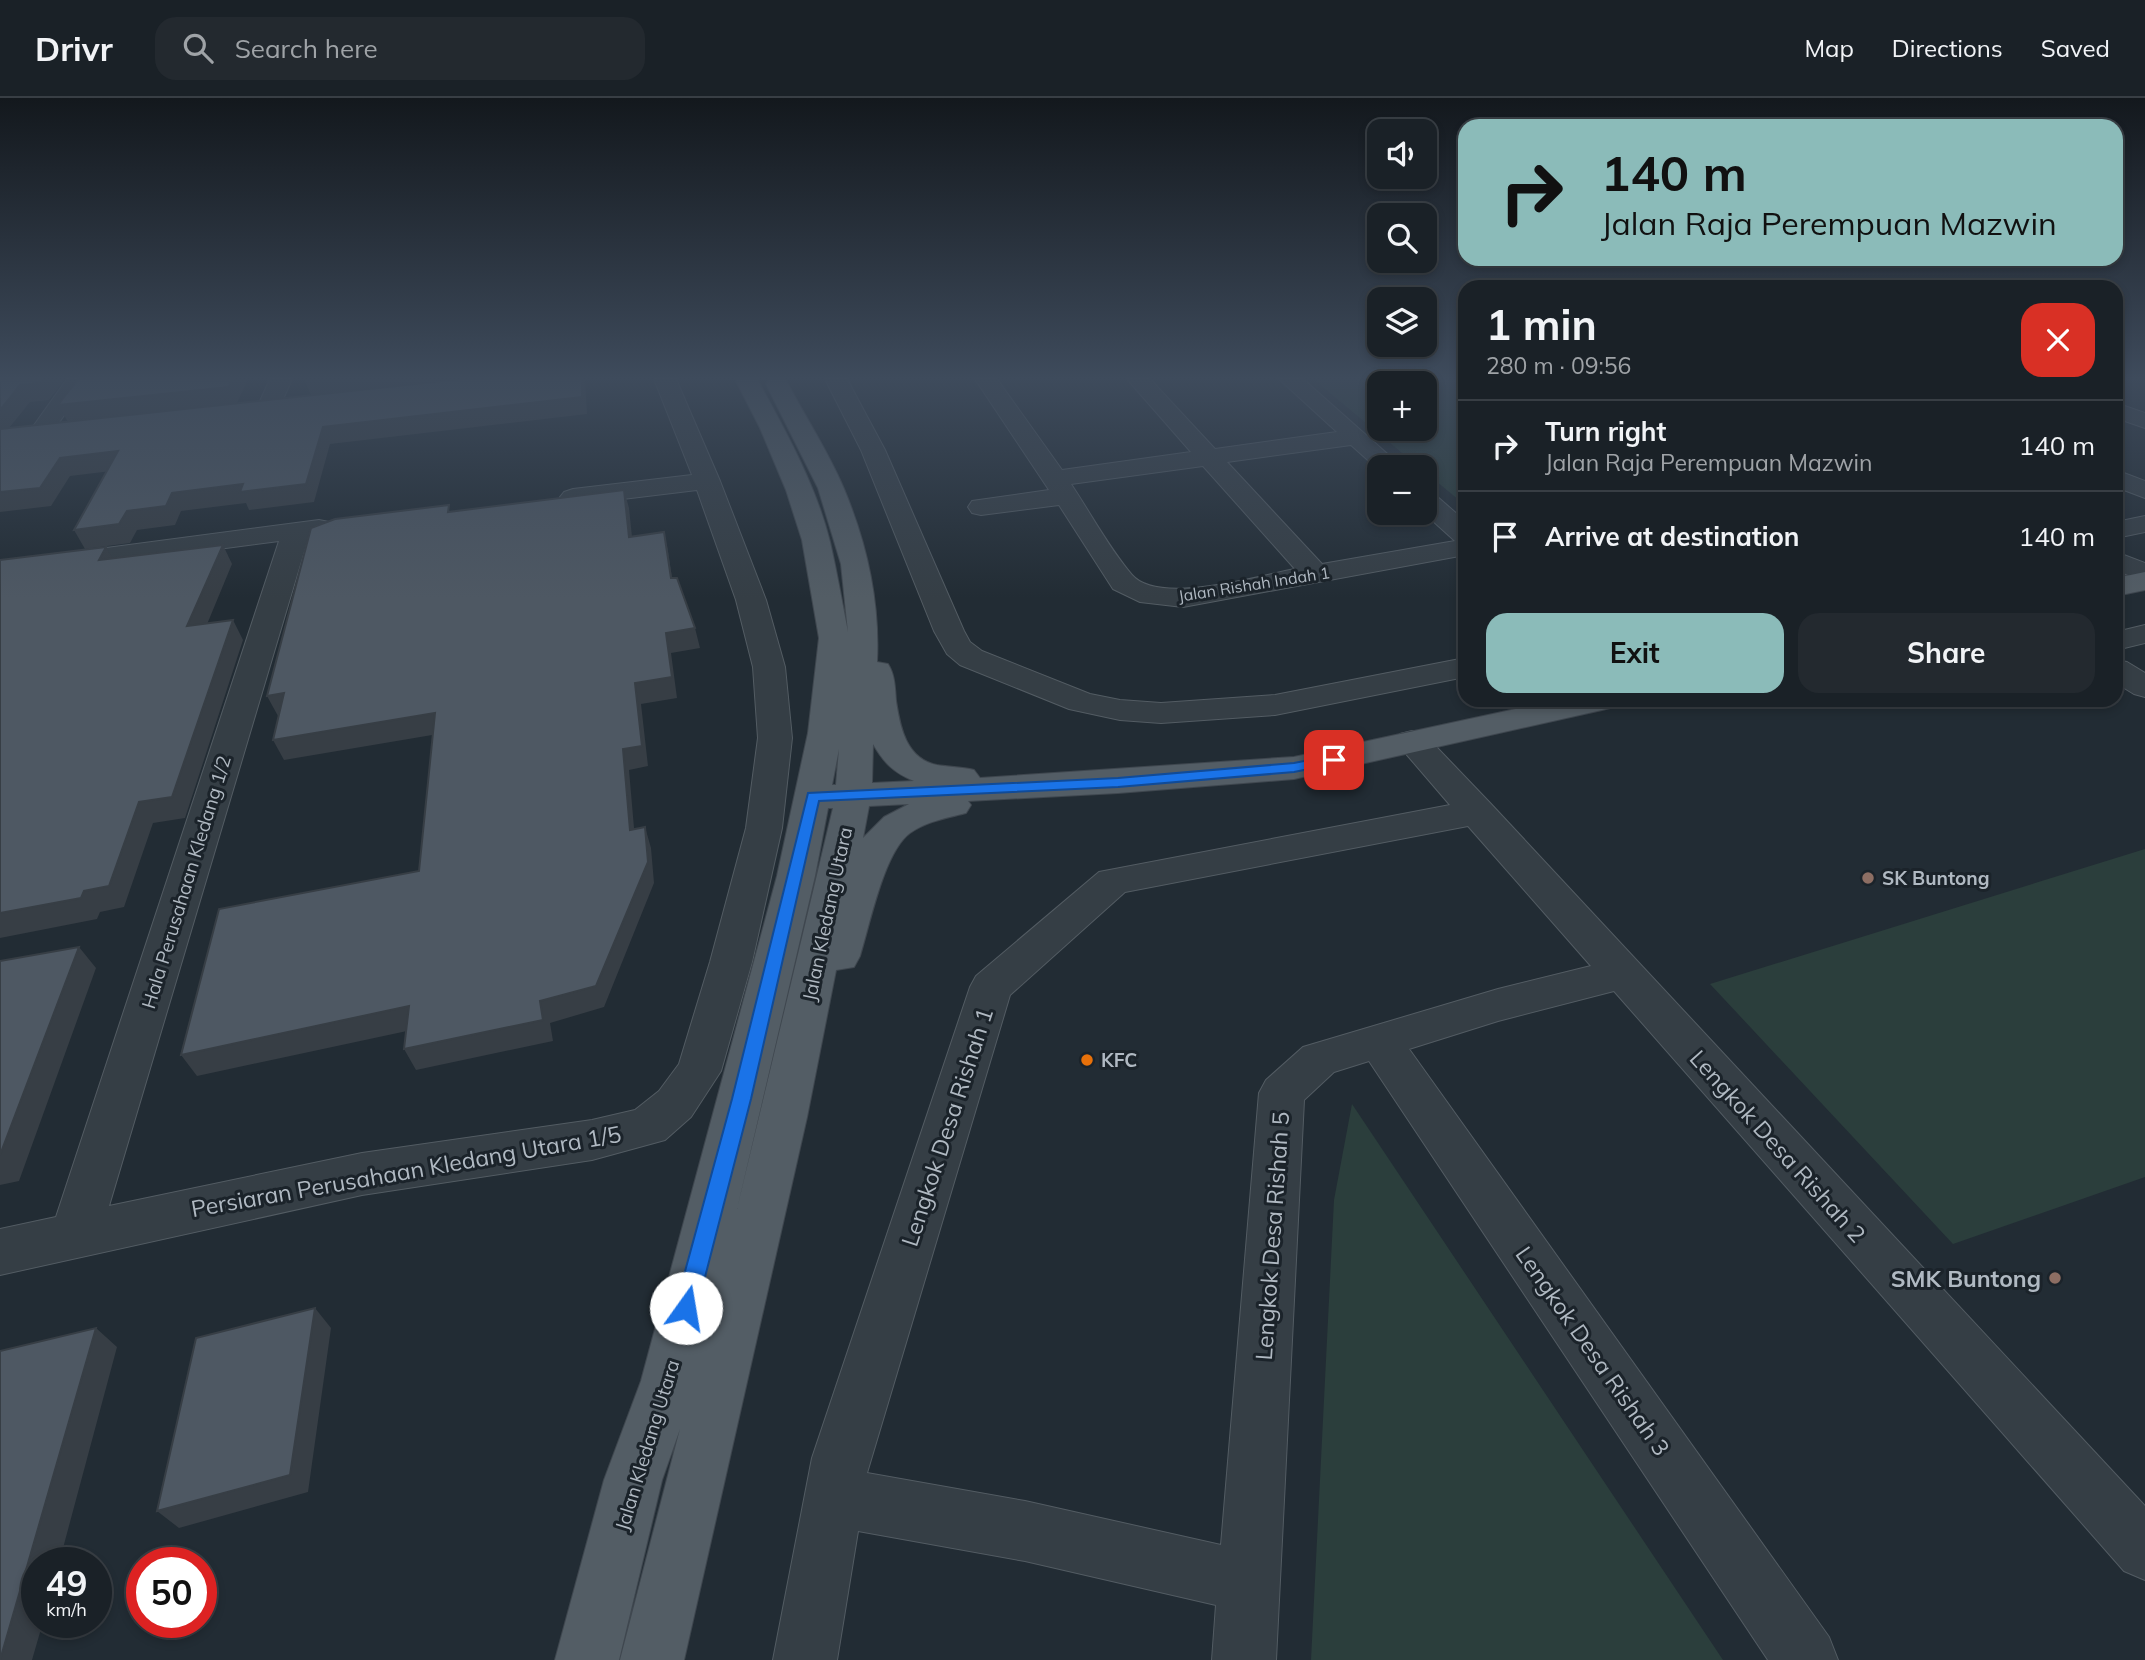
<!DOCTYPE html>
<html lang="en">
<head>
<meta charset="utf-8">
<style>
	:root { --surface:#1a2127; --page:#23292f; --text:#f1f3f6; --muted:#9fa3a7; --line:#383e44; --accent:#8bbbb9 }
	body { margin:0; font-family:Mulish,sans-serif; background:var(--page); color:var(--text); height:100vh; display:flex; flex-direction:column; font-size:26px; white-space:nowrap }
	* { box-sizing:border-box; margin:0 }
	p { font-size:23px; color:var(--muted) }
	.icon { flex:none; width:38px; height:38px; fill:none; stroke:currentColor; stroke-width:2; stroke-linecap:round; stroke-linejoin:round }
	.map { position:relative; flex:1; overflow:hidden }
	.drawer { position:absolute; left:1458px; top:182px; width:665px; height:427px; display:flex; flex-direction:column; background:var(--surface); border-radius:21px; box-shadow:0 4px 10px #0003,0 0 0 2px var(--line) }
	.drawer>* { flex:none }
	.top-card { position:absolute; left:1458px; top:21px; width:665px; height:147px; border-radius:21px; box-shadow:0 4px 10px #0003,0 0 0 2px var(--line); background:#8bbbb9; color:#111; overflow:hidden }
	.buttons { position:absolute; left:1367px; top:21px; display:grid; gap:14px }
	.buttons a { display:grid; place-items:center; width:70px; height:70px; border-radius:14px; background:var(--surface); box-shadow:0 4px 10px #0003,0 0 0 2px var(--line); font-size:35px }
	.speed { position:absolute; left:21px; top:1449px; display:flex; gap:14px; font-size:35px; font-weight:700; text-align:center }
	.speed>* { display:grid; place-content:center; width:91px; height:91px; border-radius:50%; background:var(--surface); box-shadow:0 4px 10px #0003,0 0 0 2px var(--line); line-height:1 }
	.speed small { font-size:18px; font-weight:400 }
	.speed .limit { border:10px solid #d22; background:#fff; color:#111 }
	.pin { position:absolute; display:grid; place-items:center; width:60px; height:60px; color:#fff; margin:-30px; border-radius:14px; box-shadow:0 4px 10px #0006 }
	.me { position:absolute; width:77px; margin:-38px; rotate:13deg; stroke-linejoin:round; filter:drop-shadow(0 0 5px #0008) }
	.turn { display:flex; align-items:center; gap:24px; height:147px; padding:0 28px; font-size:32px }
	.turn .icon { width:91px; height:91px; stroke-width:2.5 }
	.turn b { display:block; font-size:49px; line-height:60px }
	.round { display:grid; place-items:center; flex:none; width:74px; height:74px; border-radius:21px; background:var(--page) }
	.headline { display:flex; align-items:center; justify-content:space-between; height:119px; padding:0 28px }
	h1 { font-size:42px; font-weight:700; line-height:52px }
	.button { display:flex; gap:14px; margin-top:auto; padding:14px 28px }
	.button a { flex:1; height:80px; border-radius:21px; background:var(--accent); color:#111; font-size:28px; font-weight:700; line-height:80px; text-align:center }
	.button a+a { background:var(--page); color:var(--text) }
	ul { padding:0; list-style:none }
	li { display:flex; align-items:center; gap:21px; height:91px; padding:0 28px; border-top:2px solid var(--line) }
	li div { flex:1 }
	li b { display:block; font-size:26px }
	li em { font-style:normal }
	header { display:flex; align-items:center; gap:42px; box-sizing:border-box; height:98px; padding:0 35px; background:var(--surface); border-bottom:2px solid var(--line) }
	header strong { font-size:33px }
	nav { display:flex; gap:38px; margin-inline-start:auto; font-size:24px }
	.search { width:490px; height:63px; background:var(--page); display:flex; align-items:center; gap:18px; box-sizing:border-box; padding:0 24px; border-radius:21px; color:var(--muted); font-size:26px }
	.map>svg:first-child { display:block }
	.green { fill:#2b3e3c; fill-rule:evenodd }
	.lines { fill:none; stroke-linecap:round; stroke-linejoin:round }
	.minor-casing { stroke:#535c63; stroke-width:2 }
	.major-casing { stroke:#3f474f; stroke-width:2 }
	.minor { fill:#353e45; fill-rule:evenodd }
	.major { fill:#535d65; fill-rule:evenodd }
	.shaded-wall { fill:#373e45 }
	.building { fill:#4e5863; stroke:#373e45; stroke-width:2 }
	.route { fill:#1a73e8; stroke:#114b97; stroke-width:2 }
	.education-dot { fill:#8d6e63; stroke:#1b232a; stroke-width:2.5 }
	.food-dot { fill:#e8710a; stroke:#1b232a; stroke-width:2.5 }
	.labels { text-anchor:middle; dominant-baseline:central; stroke-width:6; stroke-linejoin:round; paint-order:stroke }
	.far-street-label { font-size:16px; fill:#b0b9c2; stroke:#1b232a }
	.poi-label { font-size:19px; font-weight:bold; fill:#b0b9c2; stroke:#1b232a; text-anchor:start }
	.street-label { font-size:19px; fill:#b0b9c2; stroke:#1b232a }
	.near-street-label { font-size:23px; fill:#b0b9c2; stroke:#1b232a }
	.near-poi-label { font-size:23px; font-weight:bold; fill:#b0b9c2; stroke:#1b232a; text-anchor:end }
</style>
</head>
<body>
<header>
<strong>Drivr</strong>
<div class="search"><svg class="icon" aria-label="search" viewBox="0 0 24 24"><circle cx="10" cy="10" r="6"/><path d="M15 15l6 6"/></svg>Search here</div>
<nav><a>Map</a><a>Directions</a><a>Saved</a></nav>
</header>
<div class="map">
<svg width="2145" height="1562" viewBox="0 0 2145 1562">
	<rect width="100%" height="100%" fill="#222c34"/>
	<path class="green" d="M1313,281H1465V407L1425,374L1424,369H1419ZM1379,285H1424V331H1379Z
		M2145,751V1079L1953,1146L1710,886Z
		M1352,1006L1723,1562H1311L1334,1102Z"/>
	<g class="lines">
		<g class="minor-casing">
			<path id="minor" d="M67,281H89L47,342H31L27,337Z
				M270,281H292L276,317H260L256,312Z
				M654,281H676L720,383L766,502L785,569L792,640L782,730L752,864L721,973L691,1019L665,1042L592,1062L362,1097L0,1177V1131L56,1119L279,443L0,480V464L319,422L329,424L332,430L329,436L308,440L109,1108L362,1055L592,1022L635,1012L659,993L679,966L710,864L746,730L758,640L753,569L736,502L697,392L573,407L564,404L560,399L564,394L573,391L692,377Z
				M825,281H847L885,352L964,533L970,544L982,553L1090,596L1120,602L1161,605L1275,597L1465,560V579L1275,617L1161,625L1120,622L1069,611L960,567L947,556L934,533L861,352Z
				M975,281H997L1062,372L1191,354L1127,281H1150L1215,351L1337,334L1279,281H1303L1402,369H1379V372L1351,347L1227,364L1322,466L1455,443L1424,415V393L1433,395L1465,423V457L1183,509L1140,504L1113,491L1059,407L981,417L972,415L968,409L972,403L1049,392ZM1203,368L1295,471C1258,478 1159,508 1132,477C1109,450 1091,416 1071,386Z
				M2116,305L2145,315V330L2116,320Z
				M2116,372L2145,383V400L2116,389Z
				M2145,418V434L2116,440V424Z
				M2116,454L2145,465V484L2116,472Z
				M2145,527V545L2116,552V534Z
				M2116,562L2127,564L2145,575V599L2134,596L2116,585Z
				M1412,633L1424,636L1491,706L2145,1408V1482L2124,1473L1614,893L1498,923L1409,951L1829,1539L1838,1562H1768L1369,963L1334,974L1304,1002L1276,1562H1212L1216,1507L1025,1463L858,1433L837,1562H773L812,1360L970,889L976,878L1099,774L1450,707L1395,643L1400,636ZM1468,728L1591,868L1498,891L1303,949L1266,982L1259,995L1221,1447L1025,1403L867,1375L1010,897L1125,794Z"/>
		</g>
		<g class="major-casing">
			<path id="major" d="M735,281H757C785,332 816,387 830,444C837,474 842,504 848,534L841,466L818,390L766,286L769,281H785L788,286C806,320 829,355 844,391C867,446 880,504 877,564L888,566C895,577 895,590 896,603C900,629 906,661 937,667C949,669 962,669 974,672L980,680L1294,659L1557,602H1618L1614,609L1602,612L1294,681L1118,695L968,703L971,707L966,715C947,720 927,723 910,735C884,754 870,826 860,858L854,869L836,872L807,1019L684,1562H620L680,1331L662,1382L619,1562H555L604,1382L641,1283L777,778L808,635L819,540L802,442L786,392L760,330ZM873,646C884,665 894,675 914,683L872,685ZM839,651L836,687H832ZM909,706L884,719L863,740L869,708ZM828,710H833L737,1111L815,778Z
				M2145,474V492L2116,498V480Z"/>
		</g>
		<use href="#minor" class="minor"/>
		<use href="#major" class="major"/>
	</g>
	<path class="shaded-wall" d="M43,281H65L49,302L30,304L9,330L0,332V312L20,287Z
		M232,281H248L237,305L68,324L58,307Z
		M304,281H454L311,297Z
		M582,281H585L587,316L330,346L314,404L249,412L246,405L181,413L175,427L137,432L130,445L85,451L74,432L127,413L172,395L323,329Z
		M118,353L128,371L70,378L51,408L0,414V394L60,360Z
		M624,392L629,410L634,458L629,439Z
		M664,434L668,453L675,500L671,480Z
		M223,447L232,466L198,548L187,528Z
		M106,449L117,468L99,462Z
		M233,522L243,542L185,720L153,725L124,809L100,814L97,821L0,840V815L84,793L139,704Z
		M695,530L700,550L671,555L677,600L641,606L648,668L629,672L636,753L630,732L623,651L635,585L666,535Z
		M284,595L295,616L278,618L267,598Z
		M435,615L444,635L284,662L273,642Z
		M645,729L651,750L654,785L604,909L550,925L553,943L416,972L404,951L540,903Z
		M79,849L96,870L19,1083L0,1087V1057Z
		M409,908L421,930L197,978L181,957Z
		M315,1210L331,1230L308,1394L179,1430L157,1413Z
		M96,1230L117,1249L59,1465H37V1524H43L32,1562H0Z"/>
	<path class="building" d="M0,281H43L40,285L20,287L0,312Z
		M78,281H232L229,289L58,307Z
		M461,281H582V299L323,329L306,386L240,394L243,386L172,395L166,408L127,413L119,426L74,432L118,353L60,360L40,390L0,394V331Z
		M624,392L629,439L664,434L671,480H677L695,530L666,535L672,579L635,585L642,648L623,651L630,732L645,729L648,764L596,888L540,903L543,922L404,951L409,908L181,957L219,811L419,773L435,615L273,642L284,595L267,598L311,430L335,421L449,407L448,414Z
		M223,447L187,528L233,522L172,699L139,704L109,788L84,793L81,800L0,815V462L106,449L99,462Z
		M79,849L0,1057V863Z
		M315,1210L290,1377L157,1413L196,1240Z
		M96,1230L0,1562V1253Z"/>
	<linearGradient id="sky" x2="0" y2="1"><stop stop-color="#13181d"/><stop offset="0.56" stop-color="#3e4b5c"/><stop offset="1" stop-color="#3e4b5c" stop-opacity="0"/></linearGradient>
	<rect width="2145" height="500" fill="url(#sky)"/>
	<path class="route" d="M1334,657L1342,662L1339,665L1294,674L1118,689L819,703L751,1001L697,1210L694,1218L686,1221L679,1218L675,1210L732,1001L808,695L1118,680L1294,665Z"/>
	<g class="education-dot">
		<circle cx="1868" cy="780" r="7"/>
		<circle cx="2055" cy="1180" r="7"/>
	</g>
	<circle class="food-dot" cx="1087" cy="962" r="7"/>
	<g class="labels">
		<g class="far-street-label">
			<text transform="translate(1254 486) rotate(-9)">Jalan Rishah Indah 1</text>
		</g>
		<g class="poi-label">
			<text x="1882" y="780">SK Buntong</text>
			<text x="1101" y="962">KFC</text>
		</g>
		<g class="street-label">
			<text transform="translate(186 784) rotate(-73)">Hala Perusahaan Kledang 1/2</text>
			<text transform="translate(827 816) rotate(-78)">Jalan Kledang Utara</text>
			<text transform="translate(647 1347) rotate(-73)">Jalan Kledang Utara</text>
		</g>
		<g class="near-street-label">
			<text transform="translate(947 1029) rotate(-72)">Lengkok Desa Rishah 1</text>
			<text transform="translate(1778 1048) rotate(48)">Lengkok Desa Rishah 2</text>
			<text transform="translate(406 1073) rotate(-10)">Persiaran Perusahaan Kledang Utara 1/5</text>
			<text transform="translate(1272 1138) rotate(-86)">Lengkok Desa Rishah 5</text>
			<text transform="translate(1593 1253) rotate(55)">Lengkok Desa Rishah 3</text>
		</g>
		<g class="near-poi-label">
			<text x="2041" y="1180">SMK Buntong</text>
		</g>
	</g>
</svg>
<div class="buttons">
<a><svg class="icon" aria-label="sound" viewBox="0 0 24 24"><path d="M4 9h4l5-4v14l-5-4H4zM17 9q2 3 0 6"/></svg></a>
<a><svg class="icon" aria-label="search" viewBox="0 0 24 24"><circle cx="10" cy="10" r="6"/><path d="M15 15l6 6"/></svg></a>
<a><svg class="icon" aria-label="layers" viewBox="0 0 24 24"><path d="M12 4l9 5-9 5-9-5zM3 14l9 5 9-5"/></svg></a>
<a>+</a>
<a>−</a>
</div>
<div class="speed"><div>49<small>km/h</small></div><div class="limit">50</div></div>
<div class="pin" style="left:1334px;top:662px;background:#d93025"><svg class="icon" aria-label="arrive" viewBox="0 0 24 24"><path d="M6 21V4h12l-3 4 3 4H6"/></svg></div>
<svg class="me" style="left:686px;top:1210px" viewBox="-20 -20 40 40"><circle r="19" fill="#fff"/><path d="M0-13L10 11 0 6-10 11z" fill="#1a73e8"/></svg>
<div class="top-card">
<div class="turn"><svg class="icon" aria-label="right" viewBox="0 0 24 24"><path d="M7 20v-9h11M14 6l5 5-5 5"/></svg><div><b>140 m</b>Jalan Raja Perempuan Mazwin</div></div>
</div>
<section class="drawer">
<div class="headline"><div><h1>1 min</h1><p>280 m · 09:56</p></div><a class="round" style="background:#d93025;color:#fff"><svg class="icon" aria-label="close" viewBox="0 0 24 24"><path d="M6 6l12 12M18 6L6 18"/></svg></a></div>
<ul>
<li><svg class="icon" aria-label="right" viewBox="0 0 24 24"><path d="M7 20v-9h11M14 6l5 5-5 5"/></svg><div><b>Turn right</b><p>Jalan Raja Perempuan Mazwin</p></div><em>140 m</em></li>
<li><svg class="icon" aria-label="arrive" viewBox="0 0 24 24"><path d="M6 21V4h12l-3 4 3 4H6"/></svg><div><b>Arrive at destination</b></div><em>140 m</em></li>
</ul>
<div class="button"><a>Exit</a><a>Share</a></div>
</section>
</div>
</body>
</html>
